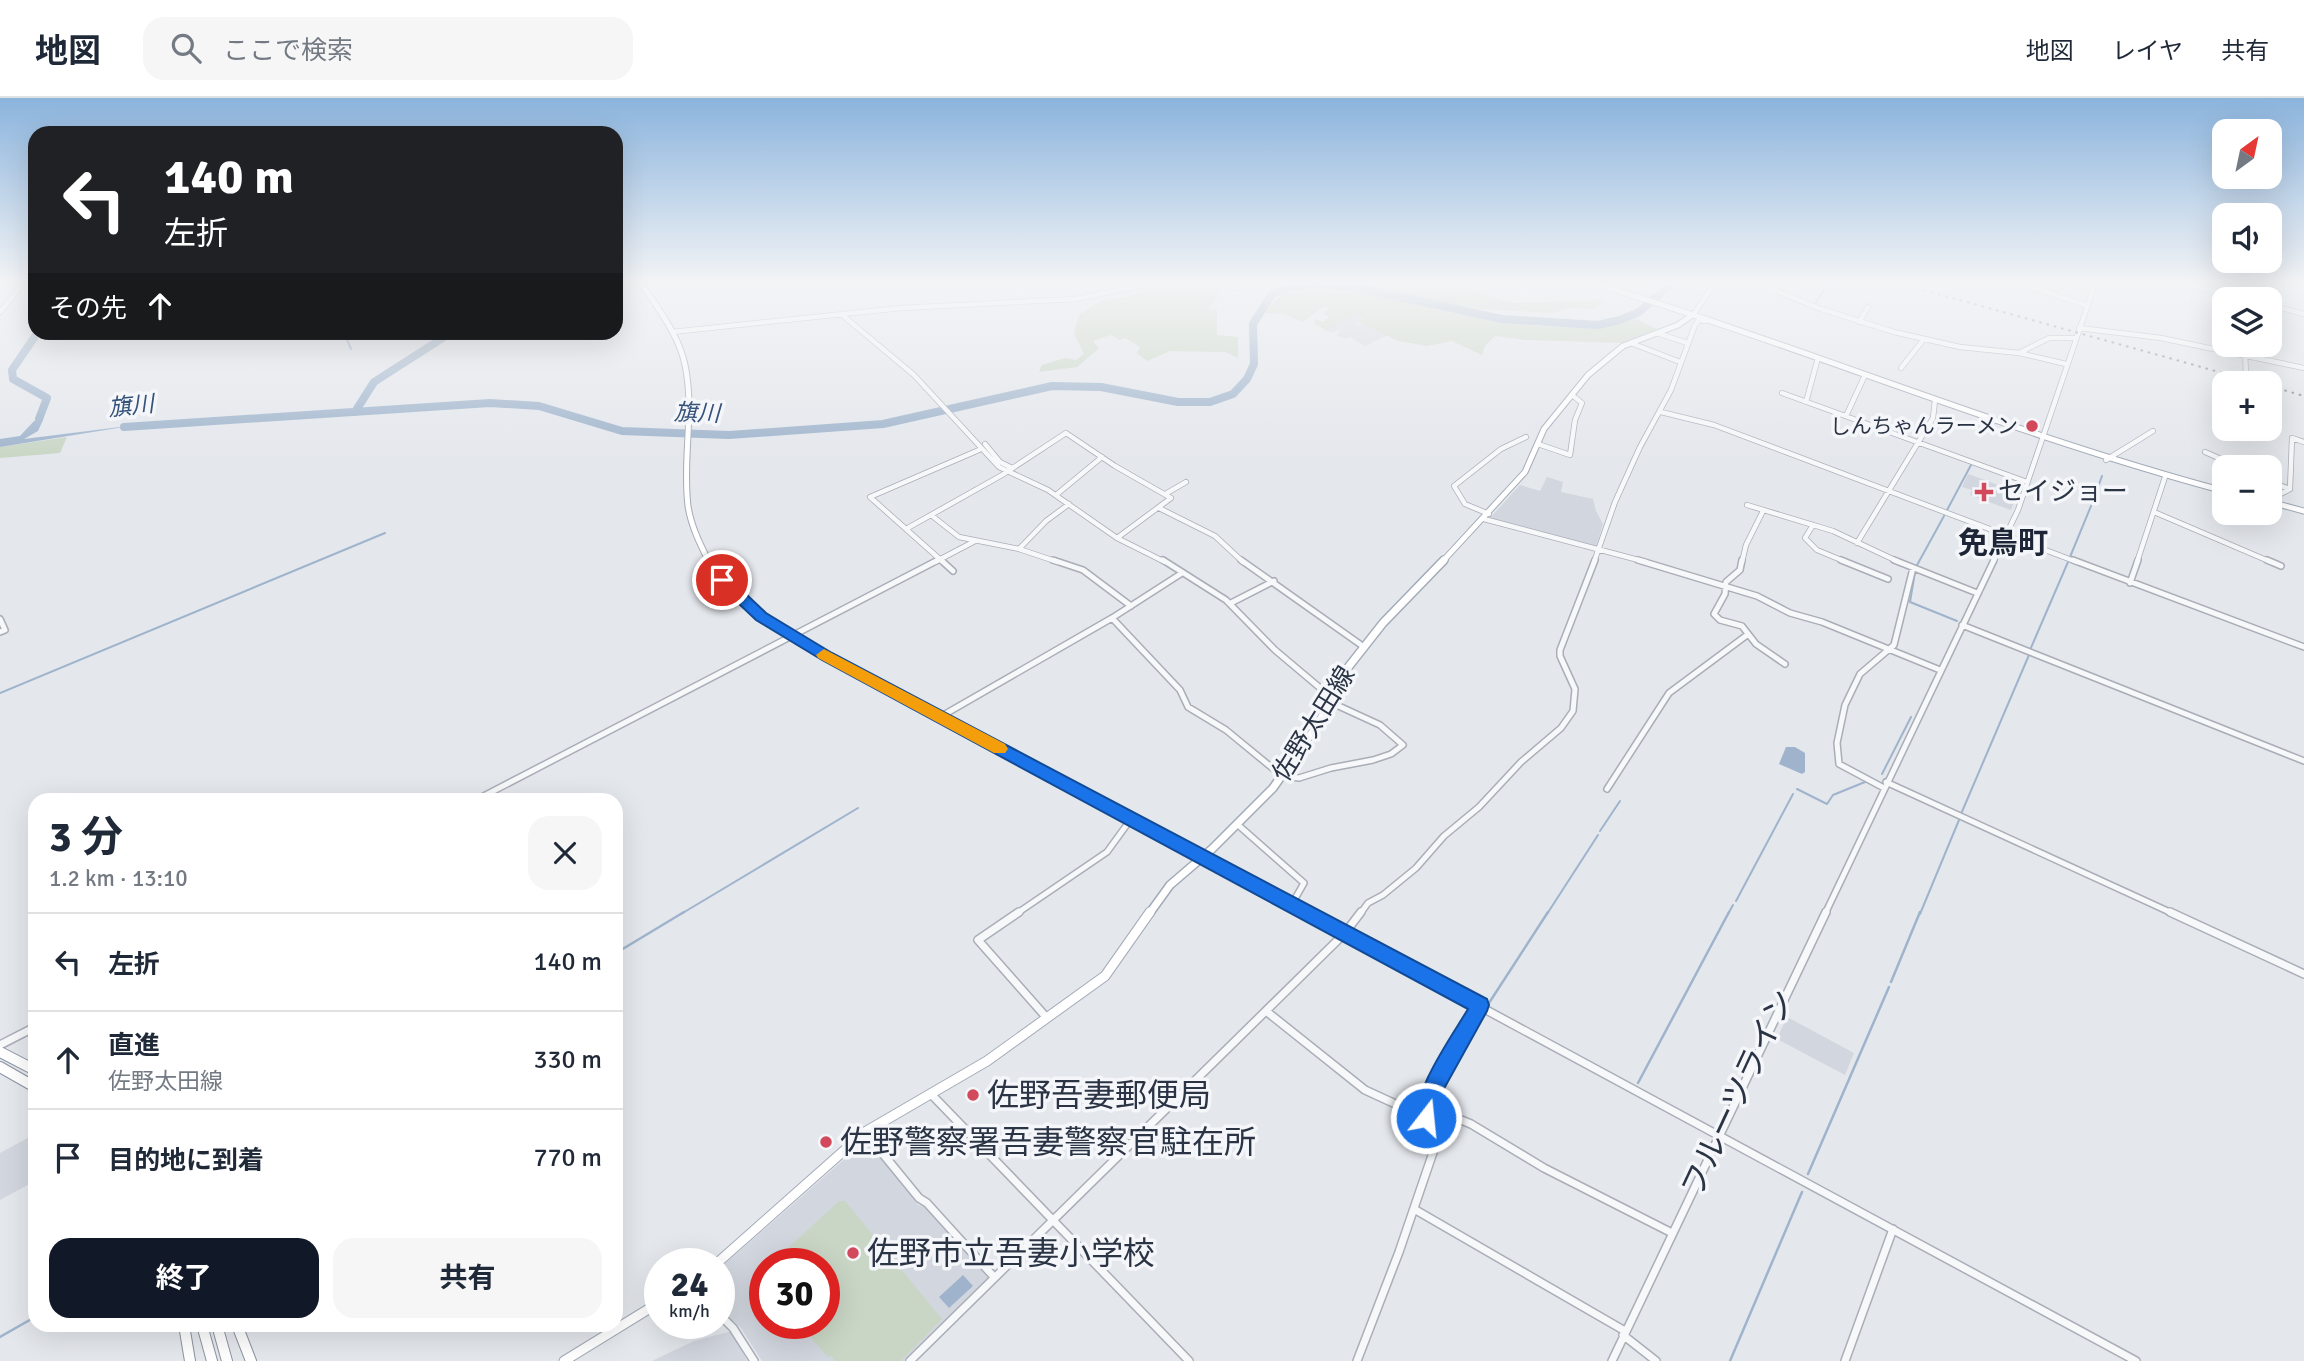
<!DOCTYPE html>
<html lang="ja">
<head>
<meta charset="utf-8">
<style>
	:root { --surface:#fff; --page:#f6f6f7; --text:#1f2937; --muted:#747a83; --line:#e0e1e3; --accent:#111827 }
	body { margin:0; font-family:Signika,"Noto Sans JP",sans-serif; background:var(--page); color:var(--text); height:100vh; display:flex; flex-direction:column; font-size:26px; white-space:nowrap }
	* { box-sizing:border-box; margin:0 }
	p { font-size:23px; color:var(--muted) }
	.icon { flex:none; width:38px; height:38px; fill:none; stroke:currentColor; stroke-width:2; stroke-linecap:round; stroke-linejoin:round }
	.map { position:relative; flex:1; overflow:hidden }
	.side { position:absolute; left:28px; top:695px; width:595px; height:539px; display:flex; flex-direction:column; background:var(--surface); border-radius:21px; box-shadow:0 7px 28px #0002 }
	.side>* { flex:none }
	.top-card { position:absolute; left:28px; top:28px; width:595px; height:214px; border-radius:21px; box-shadow:0 7px 28px #0002; background:#202124; color:#fff; overflow:hidden }
	.needle { width:46px; rotate:33deg }
	.controls { position:absolute; left:2212px; top:21px; display:grid; gap:14px }
	.controls a { display:grid; place-items:center; width:70px; height:70px; border-radius:14px; background:var(--surface); box-shadow:0 7px 28px #0002; font-size:35px }
	.speed { position:absolute; left:644px; top:1150px; display:flex; gap:14px; font-size:35px; font-weight:700; text-align:center }
	.speed>* { display:grid; place-content:center; width:91px; height:91px; border-radius:50%; background:var(--surface); box-shadow:0 7px 28px #0002; line-height:1 }
	.speed small { font-size:18px; font-weight:400 }
	.speed .limit { border:10px solid #d22; background:#fff; color:#111 }
	.pin { position:absolute; display:grid; place-items:center; width:60px; height:60px; color:#fff; margin:-30px; border:4px solid #fff; border-radius:50%; box-shadow:0 2px 7px #0007 }
	.me { position:absolute; width:77px; margin:-38px; rotate:16deg; stroke-linejoin:round; filter:drop-shadow(0 0 5px #0008) }
	.turn { display:flex; align-items:center; gap:24px; height:147px; padding:0 21px; font-size:32px }
	.turn .icon { width:91px; height:91px; stroke-width:2.5 }
	.turn b { display:block; font-size:49px; line-height:60px }
	.then { display:flex; align-items:center; height:66px; padding:0 21px; background:#0003; gap:14px; font-size:26px }
	.round { display:grid; place-items:center; flex:none; width:74px; height:74px; border-radius:21px; background:var(--page) }
	.head { display:flex; align-items:center; justify-content:space-between; height:119px; padding:0 21px }
	h1 { font-size:42px; font-weight:700; line-height:52px }
	.primary-button { display:flex; gap:14px; margin-top:auto; padding:14px 21px }
	.primary-button a { flex:1; height:80px; border-radius:21px; background:var(--accent); color:#fff; font-size:28px; font-weight:700; line-height:80px; text-align:center }
	.primary-button a+a { background:var(--page); color:var(--text) }
	ul { padding:0; list-style:none }
	li { display:flex; align-items:center; gap:21px; height:98px; padding:0 21px; border-top:2px solid var(--line) }
	li div { flex:1 }
	li b { display:block; font-size:26px }
	li em { font-style:normal }
	header { display:flex; align-items:center; gap:42px; box-sizing:border-box; height:98px; padding:0 35px; background:var(--surface); border-bottom:2px solid var(--line) }
	header strong { font-size:33px }
	nav { display:flex; gap:38px; margin-inline-start:auto; font-size:24px }
	.search { width:490px; height:63px; background:var(--page); display:flex; align-items:center; gap:18px; box-sizing:border-box; padding:0 24px; border-radius:21px; color:var(--muted); font-size:26px }
	.map>svg:first-child { display:block }
	.built { fill:#d2d6de; fill-rule:evenodd }
	.green { fill:#c9d6c5 }
	.water { fill:#9fb4cc }
	.lines { fill:none; stroke-linecap:round; stroke-linejoin:round }
	.stream-far1 { stroke:#9fb4cc; stroke-width:2 }
	.stream { stroke:#9fb4cc; stroke-width:2.5 }
	.river { stroke:#9fb4cc; stroke-width:8 }
	.minor-far2-casing { stroke:#a9aeb7; stroke-width:6 }
	.minor-far1-casing { stroke:#a9aeb7; stroke-width:8 }
	.minor-casing { stroke:#a9aeb7; stroke-width:10 }
	.major-far2-casing { stroke:#a3abb8; stroke-width:7 }
	.major-far1-casing { stroke:#a3abb8; stroke-width:10 }
	.major-casing { stroke:#a3abb8; stroke-width:11 }
	.highway-casing { stroke:#8b94a3; stroke-width:12 }
	.minor-far2 { stroke:#f7f8fa; stroke-width:4.5 }
	.minor-far1 { stroke:#f7f8fa; stroke-width:5 }
	.minor { stroke:#f7f8fa; stroke-width:7 }
	.major-far2 { stroke:#fff; stroke-width:5 }
	.major-far1 { stroke:#fff; stroke-width:7 }
	.major { stroke:#fff; stroke-width:9 }
	.highway { stroke:#fff; stroke-width:10 }
	.rail { stroke:#7d8696; stroke-width:2; stroke-dasharray:2.5 5; stroke-linecap:butt }
	.route { fill:#1a73e8; stroke:#114b97; stroke-width:2 }
	.slow { fill:#f59e0b }
	.poi-dot { fill:#d1495b; stroke:#f4f6f9; stroke-width:2.5 }
	.labels { text-anchor:middle; dominant-baseline:central; stroke-width:7; stroke-linejoin:round; paint-order:stroke }
	.far-poi-label { font-size:21px; fill:#2b3445; stroke:#f4f6f9; text-anchor:end }
	.far-water-label { font-size:23px; font-style:italic; fill:#34527a; stroke:#f4f6f9 }
	.poi-label { font-size:26px; fill:#2b3445; stroke:#f4f6f9; text-anchor:start }
	.street-label { font-size:26px; fill:#2b3445; stroke:#f4f6f9 }
	.quarter-label { font-size:30px; font-weight:bold; fill:#1d2536; stroke:#f4f6f9 }
	.near-street-label { font-size:32px; fill:#2b3445; stroke:#f4f6f9 }
	.near-poi-label { font-size:32px; fill:#2b3445; stroke:#f4f6f9; text-anchor:start }
</style>
</head>
<body>
<header>
<strong>地図</strong>
<div class="search"><svg class="icon" aria-label="search" viewBox="0 0 24 24"><circle cx="10" cy="10" r="6"/><path d="M15 15l6 6"/></svg>ここで検索</div>
<nav><a>地図</a><a>レイヤ</a><a>共有</a></nav>
</header>
<div class="map">
<svg width="2304" height="1263" viewBox="0 0 2304 1263">
	<rect width="100%" height="100%" fill="#e4e7ec"/>
	<path class="built" d="M1355,216L1365,219L1354,225L1369,228L1388,237L1365,248L1350,239L1345,241L1336,237L1341,233L1338,232L1333,235L1326,233Z
		M1968,376L2018,394L2011,412L1970,397L1972,392L1962,389Z
		M1547,379L1563,384L1561,394L1593,401L1596,413L1603,426L1596,449L1489,421L1520,387L1540,393Z
		M1787,919L1854,955L1845,977L1777,941Z
		M35,1036V1083L0,1102V1055Z
		M864,1044L868,1045L918,1107L926,1109L988,1180L905,1263H762L741,1230L719,1211V1171ZM765,1166H824V1225H765Z
		M732,1233L747,1263H652L694,1243Z"/>
	<path class="green" d="M1160,186H1209L1218,190L1219,198L1208,211L1217,212V237L1238,239V260L1225,254L1170,253L1147,263L1137,255L1140,249L1125,240L1120,242L1111,237L1093,243L1099,250L1077,269L1039,274L1042,267L1065,260L1076,262L1084,256L1074,236L1079,217L1099,204L1133,197Z
		M1359,186H1448L1513,205L1604,202L1594,211L1568,210L1553,215L1477,211L1417,201Z
		M1316,190L1375,196L1449,214L1535,228L1601,229L1636,221L1657,231L1624,245L1527,242L1495,238L1485,248L1482,257L1452,243L1427,248L1398,243L1358,224L1347,229L1364,220L1355,216L1326,233L1313,224L1316,221L1323,224L1329,219L1324,216L1329,210L1325,208L1303,224L1284,216L1263,215L1281,197Z
		M67,339L60,355L0,360V349Z
		M839,1103H845L942,1221L901,1263H835L831,1258L828,1259L798,1225H824V1166L772,1165Z"/>
	<path class="water" d="M43,322L38,333L24,341L136,327L0,349V341L20,338L34,323Z
		M1786,649H1795L1805,655V674L1802,676L1779,666Z
		M963,1177L973,1188L949,1210L939,1199Z"/>
	<g class="lines">
		<path class="stream-far1" d="M1815,206L1828,186
			M344,234L351,251
			M2092,406L2102,378
			M1946,414L1971,367
			M2070,459L2091,408
			M1916,469L1944,418
			M1915,474L1910,504L1957,523
			M2030,552L2068,464
			M0,595L385,435
			M1882,676L1911,619
			M1797,691L1827,706L1833,697L1865,684
			M1961,716L2029,557
			M1600,733L1620,703
			M1736,803L1793,696
			M681,816L858,710
			M1547,816L1598,737
			M1728,816L1733,807
			M1920,816L1959,722"/>
		<path class="stream" d="M616,855L684,814
			M1891,884L1920,814
			M1489,905L1548,814
			M1638,985L1729,814
			M1808,1076L1889,889
			M0,1239L35,1219
			M1730,1263L1802,1094"/>
		<path class="river" d="M1322,186L1358,190L1502,221L1598,227L1620,222L1639,214L1671,186
			M38,234L12,272L13,281L47,300L39,321
			M355,314L374,284L452,234
			M124,329L490,305L539,308L622,333L729,337L883,326L1052,288L1101,289L1178,304H1210L1233,296L1247,281L1254,266L1253,226L1272,196L1292,189L1316,186"/>
		<g class="minor-far2-casing">
			<path id="minor-far2" d="M1212,186L1236,190L1274,186
				M1759,186L1821,211L1894,234L1960,249L2019,255L2066,266
				M2023,186L2088,208
				M2185,186L2246,201
				M2253,201L2254,186
				M2270,207L2304,216
				M0,214L23,186
				M841,216L914,277L999,369L1048,392L1117,440L1165,464
				M1694,216L1714,186
				M1859,224L1868,209
				M2079,230L2161,240L2304,270
				M672,234L901,210L1076,201L1148,186
				M1657,235L1687,245
				M1631,245L1680,264
				M2250,247V257
				M2019,255L2049,240H2076
				M2245,256L2246,274
				M1901,270L1924,241
				M1782,295L2027,384
				M1806,304L1818,260
				M1661,314L1714,327L2077,464
				M1846,318L1865,277
				M985,346L1000,364L1012,370
				M1538,346L1570,357L1575,322L1582,305L1572,297
				M2205,354L2239,369
				M2106,362L2153,333
				M2270,384L2290,391
				M2290,391L2292,340L2304,344
				M1167,395L1186,384
				M1056,397L1102,359
				M2272,405L2273,400L2290,391
				M1747,407L1833,433L1899,464
				M1159,410L1215,438L1243,464
				M2154,414L2271,464
				M1489,416L1465,406L1454,388L1501,351L1526,339
				M931,417L959,439L1019,451L1058,464
				M1484,421L1646,464
				M1813,427L1805,440L1817,452L1846,464
				M906,431L1002,377L1066,335L1115,368L1171,400L1117,440
				M1857,445L1933,320L1935,302
				M1019,451L1046,423L1069,406
				M935,464L975,443
				M943,464L870,399L979,352
				M1594,464L1615,404L1640,349L1671,292L1695,227L1699,222L1705,223
				M1742,464L1746,447L1763,413
				M1993,464L2018,412L2095,186
				M2137,464L2165,379"/>
		</g>
		<g class="minor-far1-casing">
			<path id="minor-far1" d="M941,462L953,473
				M1053,462L1083,472L1131,508
				M1163,462L1226,502L1275,552L1332,600
				M1241,462L1364,549
				M1638,462L1757,498L1790,515L1822,524L1940,572
				M1742,462L1740,472L1726,484L1725,496L1714,516L1720,522L1742,528L1756,546L1785,566
				M1841,462L1888,481
				M1894,462L1977,495
				M2073,462L2304,549
				M2267,462L2281,468
				M2130,485L2138,462
				M1231,505L1274,483
				M1112,520L1180,592L1188,609L1226,632L1282,678L1299,680L1331,670L1373,662L1391,656L1403,647L1380,627L1330,604
				M0,521L5,532L0,534
				M1962,527L2304,663
				M940,619L1112,520L1182,475
				M1886,684L2174,816
				M1884,690L1839,666L1837,645L1845,607L1860,576L1894,547L1913,470
				M1607,691L1669,595L1747,537
				M476,702L938,462
				M1237,726L1304,785L1292,806
				M1202,759L1308,816
				M1016,816L1107,754L1131,721
				M1360,816L1368,805L1383,797L1416,770L1444,738L1479,709L1521,664L1561,630L1573,613L1575,591L1560,558V552L1595,462
				M1825,816L1994,462"/>
		</g>
		<g class="minor-casing">
			<path id="minor" d="M1019,814L978,842L1047,920
				M1305,814L2136,1263
				M2170,814L2304,876
				M1266,913L1365,992L1426,1020L1449,1017L1471,1026L1544,1070L1672,1135
				M0,947L35,929
				M931,996L1189,1263
				M865,1034L919,1100L927,1105L994,1179
				M1414,1111L1625,1233
				M719,1216L733,1230L754,1263
				M1623,1237L1656,1263
				M910,1263L1345,835L1361,814
				M1357,1263L1399,1154L1440,1034L1441,1028L1426,1020L1431,994L1480,907
				M1612,1263L1826,814
				M1845,1263L1893,1131"/>
		</g>
		<g class="major-far2-casing">
			<path id="major-far2" d="M642,186C658,211 679,237 685,267C695,314 682,361 688,408C691,428 700,446 709,464
				M1596,186C1807,250 2011,336 2224,393
				M2270,404L2304,413
				M1442,464L1525,374L1544,331L1588,277L1623,248L1678,227L1694,216"/>
		</g>
		<g class="major-far1-casing">
			<path id="major-far1" d="M708,462C730,497 765,521 799,543L1202,759
				M1149,816L1170,787L1212,751L1273,690L1318,626L1346,572L1383,525L1444,462"/>
		</g>
		<g class="major-casing">
			<path id="major" d="M716,1166L865,1034L987,963L1105,878L1150,814
				M564,1263L660,1204"/>
		</g>
		<g class="highway-casing">
			<path id="highway" d="M0,954L35,972
				M0,969L35,989
				M184,1227L190,1263
				M202,1227L212,1263
				M217,1227L227,1263
				M237,1227L251,1263"/>
		</g>
		<use href="#minor-far2" class="minor-far2"/>
		<use href="#minor-far1" class="minor-far1"/>
		<use href="#minor" class="minor"/>
		<use href="#major-far2" class="major-far2"/>
		<use href="#major-far1" class="major-far1"/>
		<use href="#major" class="major"/>
		<use href="#highway" class="highway"/>
		<path class="rail" d="M1902,186L2259,285
			M2270,288L2304,298"/>
	</g>
	<linearGradient id="sky" x2="0" y2="1"><stop stop-color="#8bb4dd"/><stop offset="0.51" stop-color="#f3f4f6"/><stop offset="1" stop-color="#f3f4f6" stop-opacity="0"/></linearGradient>
	<rect width="2304" height="362" fill="url(#sky)"/>
	<path class="route" d="M722,477L727,478L766,515L832,555L1487,901L1489,907L1487,913L1441,996L1433,1027L1426,1030L1419,1027C1407,1000 1454,935 1468,911L822,562L756,522L717,485V478Z"/>
	<path class="slow" d="M824,551L1005,646L1008,651L1005,655H994L818,560L816,557Z"/>
	<g class="poi-dot">
		<circle cx="2032" cy="328" r="7"/>
		<path d="M1980.5 383.5h7v7h7v7h-7v7h-7v-7h-7v-7h7z"/>
		<circle cx="973" cy="997" r="7"/>
		<circle cx="826" cy="1044" r="7"/>
		<circle cx="853" cy="1155" r="7"/>
	</g>
	<g class="labels">
		<g class="far-poi-label">
			<text x="2018" y="328">しんちゃんラーメン</text>
		</g>
		<g class="far-water-label">
			<text transform="translate(131 308) rotate(-6)">旗川</text>
			<text transform="translate(697 315) rotate(2)">旗川</text>
		</g>
		<g class="poi-label">
			<text x="1998" y="394">セイジョー</text>
		</g>
		<g class="street-label">
			<text transform="translate(1314 626) rotate(-58)">佐野太田線</text>
		</g>
		<g class="quarter-label">
			<text x="2003" y="445">免鳥町</text>
		</g>
		<g class="near-street-label">
			<text transform="translate(1738 995) rotate(-65)">フルーツライン</text>
		</g>
		<g class="near-poi-label">
			<text x="987" y="997">佐野吾妻郵便局</text>
			<text x="840" y="1044">佐野警察署吾妻警察官駐在所</text>
			<text x="867" y="1155">佐野市立吾妻小学校</text>
		</g>
	</g>
</svg>
<div class="controls">
<a><svg class="needle" viewBox="-14 -14 28 28"><path d="M0-13l5 13h-10z" fill="#e53935"/><path d="M0 13l5-13h-10z" fill="#747a83"/></svg></a>
<a><svg class="icon" aria-label="sound" viewBox="0 0 24 24"><path d="M4 9h4l5-4v14l-5-4H4zM17 9q2 3 0 6"/></svg></a>
<a><svg class="icon" aria-label="layers" viewBox="0 0 24 24"><path d="M12 4l9 5-9 5-9-5zM3 14l9 5 9-5"/></svg></a>
<a>+</a>
<a>−</a>
</div>
<div class="speed"><div>24<small>km/h</small></div><div class="limit">30</div></div>
<div class="pin" style="left:722px;top:482px;background:#d93025"><svg class="icon" aria-label="arrive" viewBox="0 0 24 24"><path d="M6 21V4h12l-3 4 3 4H6"/></svg></div>
<svg class="me" style="left:1426px;top:1020px" viewBox="-20 -20 40 40"><circle r="17" fill="#1a73e8" stroke="#fff" stroke-width="3"/><path d="M0-11L8 9 0 5-8 9z" fill="#fff"/></svg>
<div class="top-card">
<div class="turn"><svg class="icon" aria-label="left" viewBox="0 0 24 24"><path d="M17 20v-9H6M10 6l-5 5 5 5"/></svg><div><b>140 m</b>左折</div></div>
<div class="then">その先<svg class="icon" aria-label="ahead" viewBox="0 0 24 24"><path d="M12 20V5M6 11l6-6 6 6"/></svg></div>
</div>
<section class="side">
<div class="head"><div><h1>3 分</h1><p>1.2 km · 13:10</p></div><a class="round"><svg class="icon" aria-label="close" viewBox="0 0 24 24"><path d="M6 6l12 12M18 6L6 18"/></svg></a></div>
<ul>
<li><svg class="icon" aria-label="left" viewBox="0 0 24 24"><path d="M17 20v-9H6M10 6l-5 5 5 5"/></svg><div><b>左折</b></div><em>140 m</em></li>
<li><svg class="icon" aria-label="ahead" viewBox="0 0 24 24"><path d="M12 20V5M6 11l6-6 6 6"/></svg><div><b>直進</b><p>佐野太田線</p></div><em>330 m</em></li>
<li><svg class="icon" aria-label="arrive" viewBox="0 0 24 24"><path d="M6 21V4h12l-3 4 3 4H6"/></svg><div><b>目的地に到着</b></div><em>770 m</em></li>
</ul>
<div class="primary-button"><a>終了</a><a>共有</a></div>
</section>
</div>
</body>
</html>
